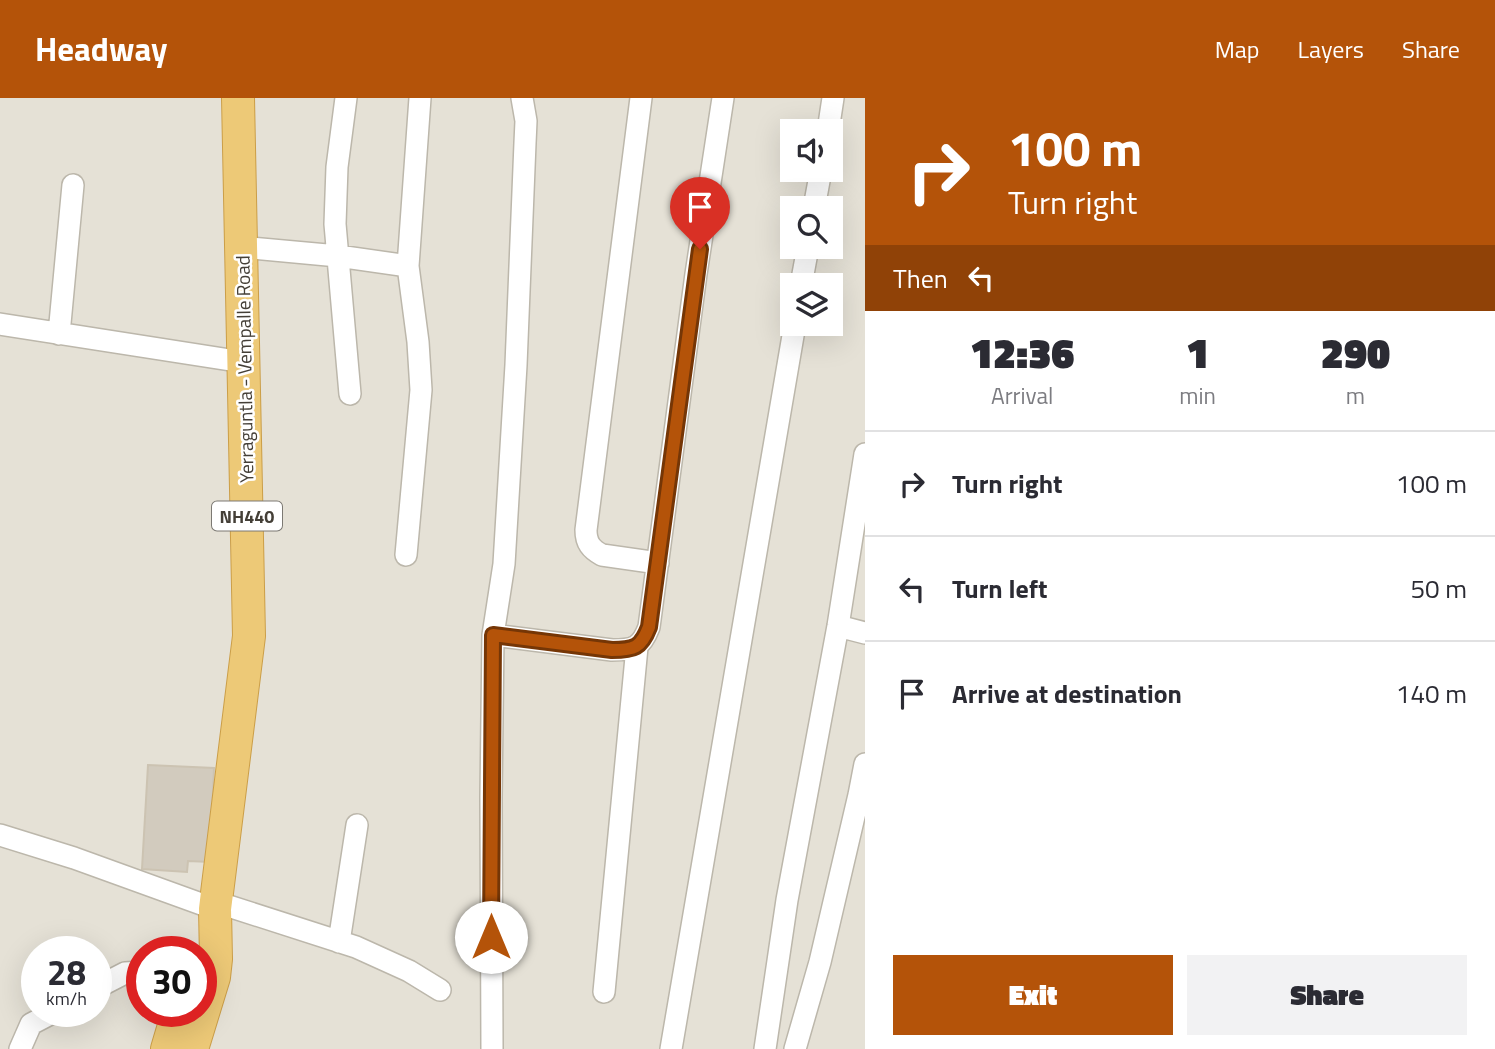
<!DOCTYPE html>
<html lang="en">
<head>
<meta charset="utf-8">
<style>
	:root { --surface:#fff; --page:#f2f2f3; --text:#2b2b33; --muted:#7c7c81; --line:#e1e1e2; --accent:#b45309 }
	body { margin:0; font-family:"Titillium Web",sans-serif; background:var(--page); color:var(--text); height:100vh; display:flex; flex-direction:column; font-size:26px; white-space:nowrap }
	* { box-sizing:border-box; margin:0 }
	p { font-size:23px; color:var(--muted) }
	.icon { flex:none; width:38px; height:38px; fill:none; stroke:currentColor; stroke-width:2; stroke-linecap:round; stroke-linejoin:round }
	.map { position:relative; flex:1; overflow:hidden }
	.drawer { display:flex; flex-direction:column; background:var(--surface); width:630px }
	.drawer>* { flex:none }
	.hud { background:#b45309; color:#fff; overflow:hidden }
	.fabs { position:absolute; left:780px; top:21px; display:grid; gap:14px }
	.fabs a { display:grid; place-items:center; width:63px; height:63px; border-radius:0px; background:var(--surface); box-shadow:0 7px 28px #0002; font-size:35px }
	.speed { position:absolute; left:21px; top:838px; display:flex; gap:14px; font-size:35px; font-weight:700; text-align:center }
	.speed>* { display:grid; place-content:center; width:91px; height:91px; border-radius:50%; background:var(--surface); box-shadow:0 7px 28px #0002; line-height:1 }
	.speed small { font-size:18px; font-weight:400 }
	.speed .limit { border:10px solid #d22; background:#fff; color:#111 }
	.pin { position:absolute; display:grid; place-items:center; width:60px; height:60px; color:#fff; margin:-72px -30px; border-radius:50% 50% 50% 0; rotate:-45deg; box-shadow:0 0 7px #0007 }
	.pin .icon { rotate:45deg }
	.me { position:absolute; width:77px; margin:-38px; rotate:0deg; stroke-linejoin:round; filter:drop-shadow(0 0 5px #0008) }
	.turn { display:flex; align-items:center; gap:24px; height:147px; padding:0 28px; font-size:32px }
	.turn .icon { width:91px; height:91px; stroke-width:2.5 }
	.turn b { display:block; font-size:49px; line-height:60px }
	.then { display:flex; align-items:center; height:66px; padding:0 28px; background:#0003; gap:14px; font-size:26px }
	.eta { display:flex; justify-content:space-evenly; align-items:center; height:119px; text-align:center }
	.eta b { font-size:42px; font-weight:800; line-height:49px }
	.action { display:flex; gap:14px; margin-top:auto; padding:14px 28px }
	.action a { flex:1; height:80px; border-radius:0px; background:var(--accent); color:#fff; font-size:28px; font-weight:800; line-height:80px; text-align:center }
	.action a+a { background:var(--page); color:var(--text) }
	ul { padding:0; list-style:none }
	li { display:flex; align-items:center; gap:21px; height:105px; padding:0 28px; border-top:2px solid var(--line) }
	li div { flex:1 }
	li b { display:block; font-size:26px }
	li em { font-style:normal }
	header { display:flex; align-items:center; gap:42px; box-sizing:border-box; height:98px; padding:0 35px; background:var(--accent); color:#fff }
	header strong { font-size:33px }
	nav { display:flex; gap:38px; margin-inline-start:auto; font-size:24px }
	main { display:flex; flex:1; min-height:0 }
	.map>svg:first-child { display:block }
	.residential { fill:#e5e1d6; fill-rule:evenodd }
	.building { fill:#d2cbbe; stroke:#ccc3b2; stroke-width:2 }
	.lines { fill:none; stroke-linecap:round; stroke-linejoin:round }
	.minor-casing { stroke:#bcb7ab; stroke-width:24 }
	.highway-casing { stroke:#cb9e48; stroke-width:34 }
	.minor { stroke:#fff; stroke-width:21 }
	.highway { stroke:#edc977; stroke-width:32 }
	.route-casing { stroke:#753606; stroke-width:18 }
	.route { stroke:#b45309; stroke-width:12 }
	.labels { text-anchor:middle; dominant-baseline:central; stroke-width:5; stroke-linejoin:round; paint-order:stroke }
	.shield { fill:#fff; stroke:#7c7973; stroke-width:2 }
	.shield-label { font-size:18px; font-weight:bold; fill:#443f37 }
	.street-label { font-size:19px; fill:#443f37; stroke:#fff }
</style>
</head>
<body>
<header>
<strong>Headway</strong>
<nav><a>Map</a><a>Layers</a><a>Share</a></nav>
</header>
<main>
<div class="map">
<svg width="865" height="951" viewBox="0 0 865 951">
	<rect width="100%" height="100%" fill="#f2efe8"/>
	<path class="residential" d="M0,0H865V951H0ZM793,33H831V72H793ZM793,110H831V149H793ZM793,187H831V226H793ZM37,854H96V914H37ZM142,854H201V914H142Z"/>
	<path class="building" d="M148,667L214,670L210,764L188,763L187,774L142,771Z"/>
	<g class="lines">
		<g class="minor-casing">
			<path id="minor" d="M346,0L337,69L335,126L350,296
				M641,0L586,432C586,445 591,451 602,457L658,465
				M828,33L833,0
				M814,110L821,72
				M241,149L338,158L408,168
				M801,187L808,149
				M0,226L243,264
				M59,236L73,87
				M406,457L421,292L418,244L408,168L420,0
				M838,528L865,535
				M493,537L612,552C634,552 641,550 649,529L696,176L723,0
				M0,737L74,760L215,811
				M216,804L356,849L409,873L440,892
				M339,844L357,727
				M96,890L125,875L142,874
				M604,894L637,549
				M20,951L31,926L54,914
				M492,951L491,700L493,537L504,466L516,267L525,45L526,23L522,0
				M671,951L795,226
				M765,951L787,802L838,528L865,356
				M795,951L820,864L859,697L865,666"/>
		</g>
		<g class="highway-casing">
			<path id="highway" d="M167,951L178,914
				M192,951L214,879L216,861L215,811L249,538L238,0"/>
		</g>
		<use href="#minor" class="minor"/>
		<use href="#highway" class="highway"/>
	</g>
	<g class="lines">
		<g class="route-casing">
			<path id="route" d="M491,839L493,537L612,552C634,552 641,550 649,529L700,151"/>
		</g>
		<use href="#route" class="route"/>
	</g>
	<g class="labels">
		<rect class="shield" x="212" y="403.5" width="70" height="29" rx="5"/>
		<g class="shield-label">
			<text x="247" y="418">NH440</text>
		</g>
		<g class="street-label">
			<text transform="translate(244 271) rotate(-91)">Yerraguntla - Vempalle Road</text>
		</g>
	</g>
</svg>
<div class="fabs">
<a><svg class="icon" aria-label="sound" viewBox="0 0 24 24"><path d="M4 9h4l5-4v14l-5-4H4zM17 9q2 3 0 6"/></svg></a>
<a><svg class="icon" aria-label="search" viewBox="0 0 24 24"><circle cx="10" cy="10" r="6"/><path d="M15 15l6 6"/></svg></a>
<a><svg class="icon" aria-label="layers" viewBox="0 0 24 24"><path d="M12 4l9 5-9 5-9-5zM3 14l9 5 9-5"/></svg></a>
</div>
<div class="speed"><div>28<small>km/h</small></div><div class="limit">30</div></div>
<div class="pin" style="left:700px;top:151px;background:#d93025"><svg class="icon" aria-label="arrive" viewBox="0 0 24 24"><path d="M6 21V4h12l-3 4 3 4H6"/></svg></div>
<svg class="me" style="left:491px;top:839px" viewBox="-20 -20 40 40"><circle r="19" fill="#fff"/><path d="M0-13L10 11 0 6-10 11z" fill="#b45309"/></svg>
</div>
<section class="drawer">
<div class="hud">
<div class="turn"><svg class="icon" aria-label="right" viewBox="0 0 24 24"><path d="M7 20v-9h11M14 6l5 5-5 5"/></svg><div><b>100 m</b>Turn right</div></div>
<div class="then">Then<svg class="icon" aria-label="left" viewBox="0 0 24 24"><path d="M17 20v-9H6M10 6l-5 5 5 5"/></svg></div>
</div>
<div class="eta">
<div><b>12:36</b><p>Arrival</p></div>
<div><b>1</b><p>min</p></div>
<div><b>290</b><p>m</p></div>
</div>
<ul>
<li><svg class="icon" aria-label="right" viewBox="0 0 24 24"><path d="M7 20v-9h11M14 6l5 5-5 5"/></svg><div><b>Turn right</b></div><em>100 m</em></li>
<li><svg class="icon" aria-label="left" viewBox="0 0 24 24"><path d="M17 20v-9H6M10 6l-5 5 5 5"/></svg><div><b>Turn left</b></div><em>50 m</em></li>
<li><svg class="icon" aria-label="arrive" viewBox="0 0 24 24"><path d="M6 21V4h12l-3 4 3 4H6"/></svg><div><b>Arrive at destination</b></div><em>140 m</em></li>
</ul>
<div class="action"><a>Exit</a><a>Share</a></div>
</section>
</main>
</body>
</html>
